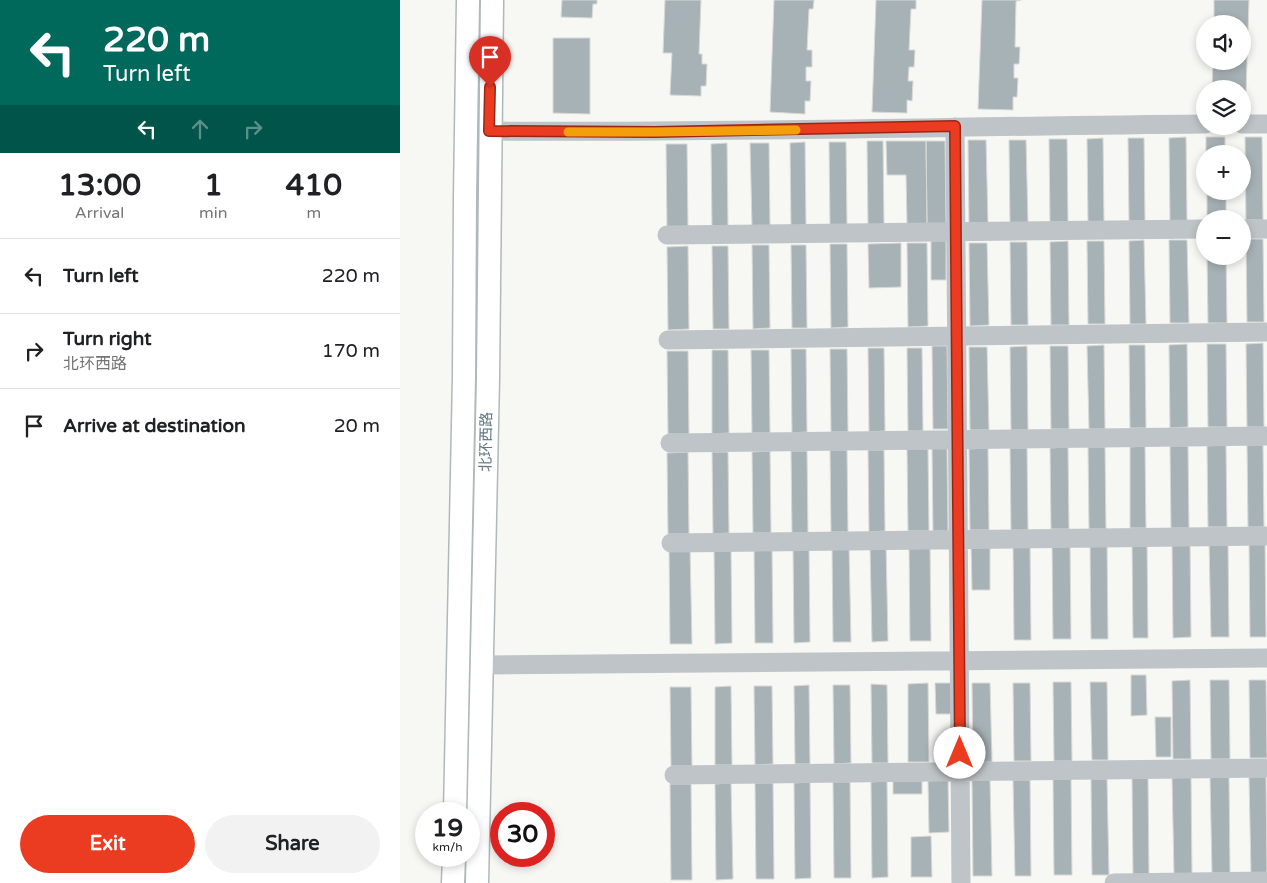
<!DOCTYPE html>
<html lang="en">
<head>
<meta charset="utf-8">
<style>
	:root { --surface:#fff; --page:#f2f2f2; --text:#202124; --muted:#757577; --line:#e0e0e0; --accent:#eb3b20 }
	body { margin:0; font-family:"Varela Round","Noto Sans SC",sans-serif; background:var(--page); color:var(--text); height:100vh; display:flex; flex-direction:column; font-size:19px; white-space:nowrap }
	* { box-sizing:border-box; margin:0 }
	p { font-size:16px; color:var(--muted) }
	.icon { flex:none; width:28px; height:28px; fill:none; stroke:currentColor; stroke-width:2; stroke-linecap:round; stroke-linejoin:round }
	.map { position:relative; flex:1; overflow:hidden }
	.panel { display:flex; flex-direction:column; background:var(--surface); width:400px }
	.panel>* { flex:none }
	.guide { background:#00695c; color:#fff; overflow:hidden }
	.fabs { position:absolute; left:796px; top:15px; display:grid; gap:10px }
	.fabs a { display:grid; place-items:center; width:55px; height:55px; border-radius:50%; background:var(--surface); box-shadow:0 2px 8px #0003; font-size:25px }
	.speed { position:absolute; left:15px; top:802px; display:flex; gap:10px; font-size:25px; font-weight:700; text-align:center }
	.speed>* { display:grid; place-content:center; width:65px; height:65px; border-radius:50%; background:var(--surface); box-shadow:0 2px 8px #0003; line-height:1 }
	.speed small { font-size:12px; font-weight:400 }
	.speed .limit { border:8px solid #d22; background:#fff; color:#111 }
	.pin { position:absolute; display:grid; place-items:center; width:42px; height:42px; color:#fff; margin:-51px -21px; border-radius:50% 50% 50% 0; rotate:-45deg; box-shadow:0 0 5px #0007 }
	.pin .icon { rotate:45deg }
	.me { position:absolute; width:55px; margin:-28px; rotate:0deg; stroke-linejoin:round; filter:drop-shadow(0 0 4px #0008) }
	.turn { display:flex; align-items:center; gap:18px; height:105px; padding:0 20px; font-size:22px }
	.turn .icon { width:65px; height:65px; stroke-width:2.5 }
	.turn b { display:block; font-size:35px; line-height:42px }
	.lanes { display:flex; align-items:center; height:48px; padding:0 20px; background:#0003; justify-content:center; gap:25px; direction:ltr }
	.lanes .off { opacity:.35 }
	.eta { display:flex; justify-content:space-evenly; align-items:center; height:85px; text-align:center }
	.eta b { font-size:30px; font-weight:800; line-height:35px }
	.primary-button { display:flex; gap:10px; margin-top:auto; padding:10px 20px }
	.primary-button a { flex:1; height:58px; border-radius:30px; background:var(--accent); color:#fff; font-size:20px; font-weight:800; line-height:58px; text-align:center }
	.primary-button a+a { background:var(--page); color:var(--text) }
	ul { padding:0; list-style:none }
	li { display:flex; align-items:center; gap:15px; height:75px; padding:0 20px; border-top:1px solid var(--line) }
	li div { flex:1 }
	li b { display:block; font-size:19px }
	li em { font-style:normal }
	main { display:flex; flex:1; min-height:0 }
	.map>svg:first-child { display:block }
	.building { fill:#a7b2b6; stroke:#d9d8d6 }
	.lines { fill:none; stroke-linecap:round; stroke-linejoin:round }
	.major-casing { stroke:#b1b8bb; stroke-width:25 }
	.minor { stroke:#bec4c7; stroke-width:19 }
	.major { stroke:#fff; stroke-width:22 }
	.route-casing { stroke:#992615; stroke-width:12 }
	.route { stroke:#eb3b20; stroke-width:9 }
	.slow { stroke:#f59e0b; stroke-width:9 }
	.labels { text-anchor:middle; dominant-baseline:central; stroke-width:5; stroke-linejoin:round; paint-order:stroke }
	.street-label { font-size:15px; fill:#617680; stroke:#fff }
</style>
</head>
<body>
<main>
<section class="panel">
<div class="guide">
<div class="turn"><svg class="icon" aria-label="left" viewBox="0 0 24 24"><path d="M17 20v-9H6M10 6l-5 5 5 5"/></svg><div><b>220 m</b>Turn left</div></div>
<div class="lanes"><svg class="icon" aria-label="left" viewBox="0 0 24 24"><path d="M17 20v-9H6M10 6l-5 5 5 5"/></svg><svg class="icon off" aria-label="ahead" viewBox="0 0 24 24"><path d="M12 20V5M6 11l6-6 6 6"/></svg><svg class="icon off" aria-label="right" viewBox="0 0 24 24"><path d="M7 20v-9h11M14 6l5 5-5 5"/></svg></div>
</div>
<div class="eta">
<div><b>13:00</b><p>Arrival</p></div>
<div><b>1</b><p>min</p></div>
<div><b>410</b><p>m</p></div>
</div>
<ul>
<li><svg class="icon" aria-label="left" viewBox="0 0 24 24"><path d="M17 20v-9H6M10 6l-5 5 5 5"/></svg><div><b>Turn left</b></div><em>220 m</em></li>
<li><svg class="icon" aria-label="right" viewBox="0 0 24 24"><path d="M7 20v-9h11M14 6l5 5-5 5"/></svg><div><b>Turn right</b><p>北环西路</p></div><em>170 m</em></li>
<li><svg class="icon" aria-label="arrive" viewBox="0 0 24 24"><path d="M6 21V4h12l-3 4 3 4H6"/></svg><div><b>Arrive at destination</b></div><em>20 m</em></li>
</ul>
<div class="primary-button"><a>Exit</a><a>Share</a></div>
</section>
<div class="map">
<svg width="867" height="883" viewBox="0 0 867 883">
	<rect width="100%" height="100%" fill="#f7f7f4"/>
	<path class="building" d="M162,0H197V4H193L192,18L161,17Z
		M265,0H301L299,54H302V64H307L306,86H301V96L270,95L272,53H263Z
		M374,0H414L413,9H409L407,50H412V67H406V81H411L410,101H405V114L370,112Z
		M476,0H516V9H511L509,50H515L514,67H509L508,81H513L512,101L507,100V113L472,112Z
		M582,0H621L616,1L615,47H620L619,64H614V78H618L617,97H613V110L578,109Z
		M814,0H849L846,92L842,91V89H812L813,61H842V24H814Z
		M153,38H190V114L153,113Z
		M786,137L787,221H770L769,138Z
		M806,137H825V154H806Z
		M845,137H862L863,220H846Z
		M703,138L704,222H688L687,139Z
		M728,138H744L745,221H729Z
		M649,139H667L668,222H650Z
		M568,140H586L588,223L569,224Z
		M609,140H626L628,223H610Z
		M467,141H483L484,224L468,225Z
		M486,141H526L527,224H507L506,175H487Z
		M526,141H545L546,224H527Z
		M405,142L406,226H391L390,143Z
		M429,142H446L447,225H430Z
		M327,143L328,227H312L311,144Z
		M350,143H369L370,226H352Z
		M266,144H287L288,227H267Z
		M807,191H826V219H807Z
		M846,239H863L864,322H847Z
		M744,240L746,324H730L729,241Z
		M769,240H787L789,323H770Z
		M531,241H546V280H531Z
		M668,241L669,325H651L650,242Z
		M687,241H704L705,324H688Z
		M610,242H627L628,325H611Z
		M501,243V287L469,288L468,244Z
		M507,243H527L528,326L508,327Z
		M569,243H587L589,325L570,326Z
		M430,244H447L448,327L431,328Z
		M352,245H369L370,328L353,329Z
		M391,245H406L407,328H392Z
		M288,246L289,329L268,330L267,247Z
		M312,246H328L329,329H313Z
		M807,256H826L827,323H808Z
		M863,343L864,427H847L846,344Z
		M787,344L788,427L770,428L769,345Z
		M807,344H826L827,427H808Z
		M704,345L705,429H689L687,346Z
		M729,345H745L746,428H730Z
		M532,346H547L548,429H533Z
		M627,346L628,430H611L610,347Z
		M650,346H668L669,429H651Z
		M569,347H587L589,430H570Z
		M468,348H484L485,431L469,432Z
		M507,348H522L523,431H508Z
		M391,349H406L407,432L392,433Z
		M430,349H447L448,432H431Z
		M312,350H328L329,433L312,434Z
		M351,350H369L370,433H352Z
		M267,351H288L289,434H268Z
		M826,445L827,527H808L807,446Z
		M847,445H863L864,527H848Z
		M745,446L746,528H730V447Z
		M770,446H788L789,528H771Z
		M668,447L669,529H651L650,448Z
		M688,447H705L706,529H689Z
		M532,448H547L548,531H533Z
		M588,448L589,530H570L569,449Z
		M610,448H627L628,530H611Z
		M507,449H528L529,531H508Z
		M430,450H447L448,532H431Z
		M468,450H484L485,531L469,532Z
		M370,451L371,533H353L352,452Z
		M391,451H407L408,533H392Z
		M288,452L289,534H268L267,453Z
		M312,452H328L329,533L313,534Z
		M865,540L866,637H850L849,541Z
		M790,541L791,637L773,638L772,542Z
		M809,541H828L829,637H811Z
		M707,542L708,639H691L690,543Z
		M732,542H747L748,638H733Z
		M652,543H670L671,639H653Z
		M571,544H590V590H572Z
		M613,544H630L631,640H614Z
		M486,545L488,641L472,642L470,546Z
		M509,545H530L531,641H510Z
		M409,546L410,642L394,643L393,547Z
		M432,546H449L451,642H433Z
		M331,547L332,643L315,644L314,548Z
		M354,547H372L373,643H355Z
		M269,548H290L292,644H270Z
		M731,675H746L747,715L731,716Z
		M790,680L791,759H773L772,681Z
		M810,680H829L830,759H811Z
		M849,680H866L867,758H850Z
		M653,682H671L672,761H654Z
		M690,682H707L708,760H692Z
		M528,683L529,762H508V684Z
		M535,683H551L552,714H536Z
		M572,683H590L592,762H573Z
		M613,683H630L631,761H614Z
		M471,684L487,685L488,763H472Z
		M409,685L410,764H395L394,686Z
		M433,685H450L451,763L434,764Z
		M331,686L332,765H315V687Z
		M354,686H372L373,764L355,765Z
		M270,687H291L292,766H271Z
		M755,717H771V757H756Z
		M791,777L792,874H774L772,778Z
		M810,777H829L830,873H812Z
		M849,777H866L867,873H851Z
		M732,778H748L749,874H733Z
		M653,779H671L672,875H654Z
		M691,779H707L709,875H692Z
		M548,780L549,832L529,833L528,781Z
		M572,780H590L592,876H573Z
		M613,780H630L631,876H615Z
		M487,781L488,877L472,878L471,782Z
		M493,781H522V794H493Z
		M410,782L411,878L395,879L394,783Z
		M433,782H450L451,878H434Z
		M331,783L333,879L316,880L315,784Z
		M355,783H373L374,879H356Z
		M270,784H291L292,880H271Z
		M531,836L532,877H511V837Z"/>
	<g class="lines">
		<g class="major-casing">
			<path id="major" d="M55,814L64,377L65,197L68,0
				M53,883L54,856
				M77,883L88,378L92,0"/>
		</g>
		<path class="minor" d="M842,124H867
			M555,127L561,883
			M89,131C328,133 566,126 805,124
			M842,229H867
			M267,235L805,229
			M268,340L867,332
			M270,443L867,436
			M271,543L867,536
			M81,665L867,658
			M274,775L867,768
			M714,883L867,881"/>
		<use href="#major" class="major"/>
	</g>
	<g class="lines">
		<g class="route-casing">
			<path id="route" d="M90,87L89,131L255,132L555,126L560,753"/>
		</g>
		<use href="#route" class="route"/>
		<path class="slow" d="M168,132H255L396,130"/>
	</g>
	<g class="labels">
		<g class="street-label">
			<text transform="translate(86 442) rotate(-89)">北环西路</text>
		</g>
	</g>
</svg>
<div class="fabs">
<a><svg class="icon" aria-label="sound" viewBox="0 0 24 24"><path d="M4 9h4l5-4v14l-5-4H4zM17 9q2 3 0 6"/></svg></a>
<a><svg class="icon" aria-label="layers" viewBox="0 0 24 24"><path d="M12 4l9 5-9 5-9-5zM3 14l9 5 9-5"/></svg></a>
<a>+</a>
<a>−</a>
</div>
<div class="speed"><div>19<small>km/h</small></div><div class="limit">30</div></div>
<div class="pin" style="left:90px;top:87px;background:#d93025"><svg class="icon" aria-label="arrive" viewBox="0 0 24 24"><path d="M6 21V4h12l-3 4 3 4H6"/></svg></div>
<svg class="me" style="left:560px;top:753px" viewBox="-20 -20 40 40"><circle r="19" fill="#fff"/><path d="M0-13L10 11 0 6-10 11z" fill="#eb3b20"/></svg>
</div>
</main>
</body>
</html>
